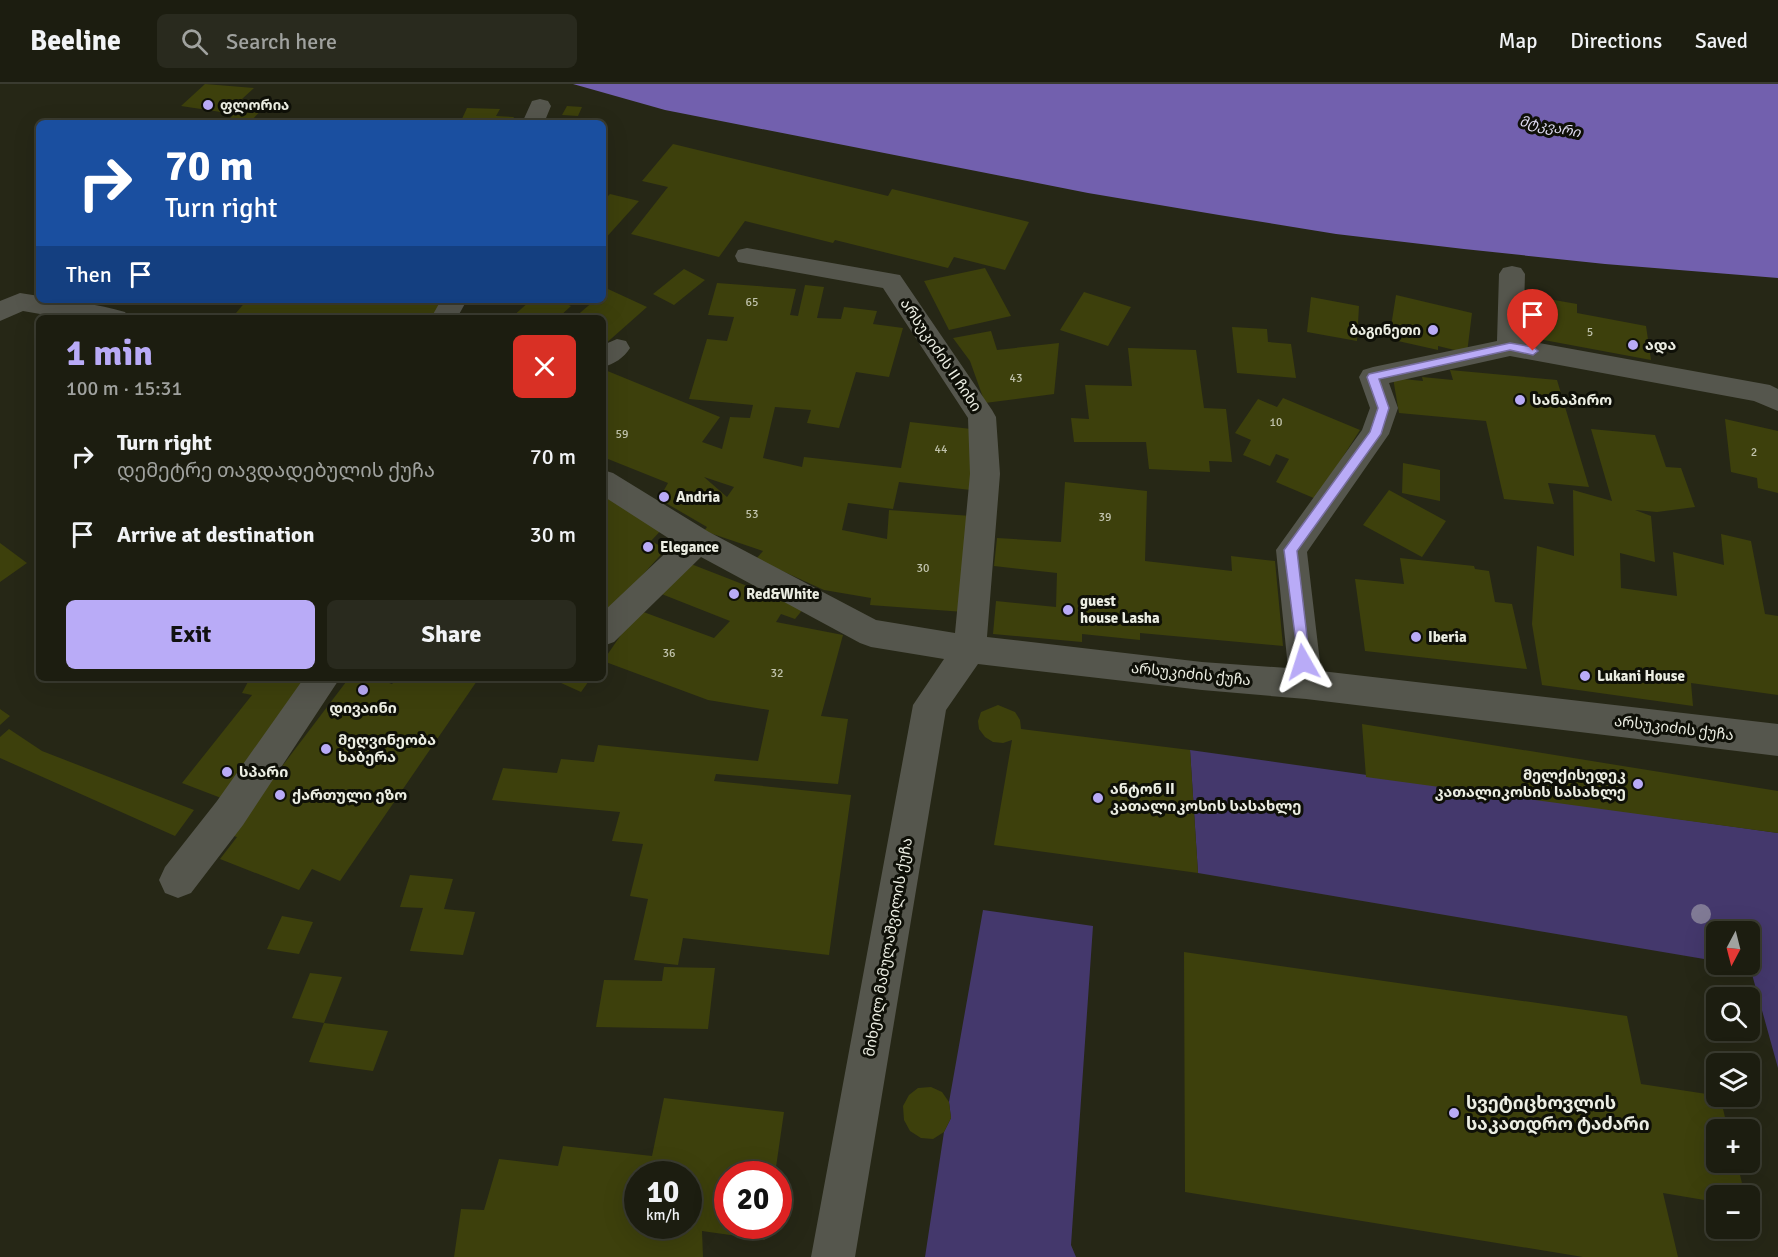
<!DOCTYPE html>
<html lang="en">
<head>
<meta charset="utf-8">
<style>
	:root { --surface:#1c1d10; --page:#292a1e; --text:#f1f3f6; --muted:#a0a29f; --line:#3a3b30; --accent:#b9abf7 }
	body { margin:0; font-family:Signika,"Noto Sans Georgian",sans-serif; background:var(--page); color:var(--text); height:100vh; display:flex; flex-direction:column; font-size:22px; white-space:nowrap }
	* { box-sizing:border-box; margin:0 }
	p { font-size:20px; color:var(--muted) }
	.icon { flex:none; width:33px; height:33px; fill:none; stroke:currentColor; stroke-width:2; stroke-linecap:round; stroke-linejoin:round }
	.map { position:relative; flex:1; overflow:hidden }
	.details { position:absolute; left:36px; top:231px; width:570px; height:366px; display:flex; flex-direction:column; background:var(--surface); border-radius:9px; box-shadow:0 6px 24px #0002,0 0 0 2px var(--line) }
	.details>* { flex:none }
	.guide { position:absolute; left:36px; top:36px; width:570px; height:183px; border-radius:9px; box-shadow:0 6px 24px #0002,0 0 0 2px var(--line); background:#1a4fa0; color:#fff; overflow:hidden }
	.needle { width:39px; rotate:187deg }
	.buttons { position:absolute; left:1706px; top:837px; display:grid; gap:12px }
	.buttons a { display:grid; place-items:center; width:54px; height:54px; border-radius:9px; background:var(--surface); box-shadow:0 6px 24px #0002,0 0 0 2px var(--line); font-size:30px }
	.speed { position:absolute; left:624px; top:1077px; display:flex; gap:12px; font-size:30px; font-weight:700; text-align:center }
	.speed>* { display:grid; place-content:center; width:78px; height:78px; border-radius:50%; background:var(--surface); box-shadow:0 6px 24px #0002,0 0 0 2px var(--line); line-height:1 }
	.speed small { font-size:15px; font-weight:400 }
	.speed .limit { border:9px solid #d22; background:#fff; color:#111 }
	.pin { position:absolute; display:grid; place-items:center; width:51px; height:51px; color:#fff; margin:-62px -26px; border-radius:50% 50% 50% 0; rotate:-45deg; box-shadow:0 0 6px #0007 }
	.pin .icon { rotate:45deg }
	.me { position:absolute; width:66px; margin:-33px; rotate:354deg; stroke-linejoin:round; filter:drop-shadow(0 0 4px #0008) }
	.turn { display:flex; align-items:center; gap:21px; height:126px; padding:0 30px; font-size:27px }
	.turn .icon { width:78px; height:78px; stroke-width:2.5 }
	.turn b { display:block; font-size:42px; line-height:51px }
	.then { display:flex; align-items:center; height:57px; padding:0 30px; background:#0003; gap:12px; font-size:22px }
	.round { display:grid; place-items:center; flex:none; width:63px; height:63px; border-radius:9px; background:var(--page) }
	.overview { display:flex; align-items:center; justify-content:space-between; height:102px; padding:0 30px }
	h1 { font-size:36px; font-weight:700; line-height:45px; color:var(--accent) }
	.action { display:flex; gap:12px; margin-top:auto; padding:12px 30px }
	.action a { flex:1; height:69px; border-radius:9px; background:var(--accent); color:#111; font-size:24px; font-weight:700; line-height:69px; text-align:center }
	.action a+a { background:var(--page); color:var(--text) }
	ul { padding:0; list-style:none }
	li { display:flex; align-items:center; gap:18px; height:78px; padding:0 30px }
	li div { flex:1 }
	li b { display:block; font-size:22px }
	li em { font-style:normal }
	header { display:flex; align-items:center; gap:36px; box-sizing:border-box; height:84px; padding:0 30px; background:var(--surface); border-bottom:2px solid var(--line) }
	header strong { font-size:28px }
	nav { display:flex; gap:33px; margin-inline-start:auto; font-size:21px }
	.search { width:420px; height:54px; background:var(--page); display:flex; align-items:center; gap:15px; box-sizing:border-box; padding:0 21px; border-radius:9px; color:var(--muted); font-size:22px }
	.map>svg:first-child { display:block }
	.green { fill:#44386c }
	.water { fill:#7260ae }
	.building { fill:#3d400c; fill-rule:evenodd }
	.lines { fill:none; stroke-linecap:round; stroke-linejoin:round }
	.minor { fill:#55564d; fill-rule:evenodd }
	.tree { fill:#807a95 }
	.route { fill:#b9abf7; stroke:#786fa1; stroke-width:1.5 }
	.poi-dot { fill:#b9abf7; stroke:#0f1008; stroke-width:2 }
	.labels { text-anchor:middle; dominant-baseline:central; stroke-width:6; stroke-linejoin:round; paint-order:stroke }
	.number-label { font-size:12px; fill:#c0c2ac }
	.far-poi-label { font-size:14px; font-weight:bold; fill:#ebede2; stroke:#0f1008; text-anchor:start }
	.far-water-label { font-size:14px; font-style:italic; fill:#dfdcf1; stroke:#0f1008 }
	.poi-label { font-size:15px; font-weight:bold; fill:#ebede2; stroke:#0f1008; text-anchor:start }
	.street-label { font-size:15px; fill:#ebede2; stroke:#0f1008 }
	.near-poi-label { font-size:18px; font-weight:bold; fill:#ebede2; stroke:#0f1008; text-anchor:start }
</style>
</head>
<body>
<header>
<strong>Beeline</strong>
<div class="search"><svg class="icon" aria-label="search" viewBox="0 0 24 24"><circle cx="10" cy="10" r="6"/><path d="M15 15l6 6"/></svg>Search here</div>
<nav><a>Map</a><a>Directions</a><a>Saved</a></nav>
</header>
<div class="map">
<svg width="1778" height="1173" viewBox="0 0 1778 1173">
	<rect width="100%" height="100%" fill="#262716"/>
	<path class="green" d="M1190,666L1778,749V984L1750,883L1736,881L1749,880V848H1716V877L1198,789Z
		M983,826L1093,842L1071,1161L1076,1173H925L944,1048L951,1034L949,1018Z"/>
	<path class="water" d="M573,0H1778V194L1605,180L1464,165L1336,150L1219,131L1088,109L665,26Z"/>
	<path class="building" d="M205,0L254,4L242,15L268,19L249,39H225L234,30L181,22Z
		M567,22L582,23L578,32L562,31Z
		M467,24L500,25L496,32L514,33L511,39H460Z
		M673,60L888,112L892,105L1029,138L1005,186L954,173L948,184L835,156L833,159L745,137L719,173L631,150L668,103L642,97Z
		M610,110L639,117L603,157V117Z
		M985,184L1011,232L949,246L924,197Z
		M684,185L705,196L674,221L653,210Z
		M717,199L796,205L790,231L798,232L805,201L824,203L817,234L841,235L844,223L877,227L873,240L903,244L889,293L856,288L839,344L807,339L811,326L775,323L763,374L802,383L804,373L901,384L910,338L980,346L971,406L899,398L893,425L848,419L842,446L887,455L889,426L971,432L964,528L870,521L871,514L824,506L756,475L763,467L704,447L707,443L659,415L668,399L603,373V287L605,286L720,333L702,358L722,365L730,333L750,334L753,321L689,315L707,255L727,257L734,233L708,231ZM704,393L734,403L727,413Z
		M608,205L647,223L603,262V234H574L595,216H603V209Z
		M1084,208L1131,223L1108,262L1060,246Z
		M1396,211L1472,229L1467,269L1438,262V266L1389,255Z
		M1531,212L1577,220V229L1646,242L1651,276L1533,254Z
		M1311,213L1359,222L1357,257L1307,248Z
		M247,216H444L431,234H268L236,229Z
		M531,216H558L571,222L558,234H511Z
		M1232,243L1267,245L1268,258L1291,260L1296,294L1237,289Z
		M991,247L997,266L1059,259L1054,310L985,319L970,277L953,254Z
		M1128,264L1196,266L1204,324L1226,325L1232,378L1209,377L1210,388L1149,385L1146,358H1074L1071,334L1089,335L1085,301L1132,302Z
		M1450,286L1557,296L1589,403L1548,399L1554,420L1504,415L1486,337L1399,329L1393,294L1423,297L1422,293L1453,296Z
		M1283,314L1360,346L1316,415L1276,398L1289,375L1276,370L1270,382L1243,371L1251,356L1235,349L1258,315L1277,323Z
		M1725,335L1778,347V409L1758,404L1757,394L1731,388Z
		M1591,345L1655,351L1666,383L1681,384L1695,423L1657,428L1635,426L1651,432L1655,478L1620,469L1621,504L1677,512L1673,468L1724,481L1721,450L1751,457L1765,530L1778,532V611L1691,599L1693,622L1542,601L1532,540L1537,462L1574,472L1573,406L1612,417Z
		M1403,379L1440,386V417L1402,409Z
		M1065,398L1147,407L1145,477L1232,487L1231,472L1275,477L1283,562L1140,549V556L1082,550V558L993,550L996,517L1056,523L1057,489L994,482L997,454L1061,458Z
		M1389,406L1446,437L1422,473L1363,441Z
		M603,407L665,442L651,457L666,465L603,535Z
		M0,459L27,479L0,498Z
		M1400,474L1474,482L1475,485L1489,487L1495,518L1512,520L1527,585L1365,567L1355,495L1404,500Z
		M691,480L804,524L795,535L781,530L776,538L843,551L821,632L848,635L838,700L716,690L714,697L851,711L829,871L683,854L678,881L634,876L648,815L630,812L643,760L612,757L620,728L492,716L503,684L557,689L561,675L594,678L598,661L758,677L769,626L708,616L603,577L638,526L714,554L730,537L659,509Z
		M250,594H316L229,717L182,699L252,611L242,609Z
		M349,594H376L392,600L397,594H479L340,797L312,785L299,806L220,775L237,753L230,751Z
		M550,594H591L581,608Z
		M998,621L1015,628L1020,636L1021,645L1190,666L1198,789L994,761L1012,656L1003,659L993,658L985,653L979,645L978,637L981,628Z
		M0,625L10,632L0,641Z
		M1362,640L1778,707V749L1366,693Z
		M9,645L42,667L194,726L175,752L0,674V653Z
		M410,791L453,795L444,825L475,828L463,871L410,867L423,824L400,823Z
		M282,832L313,838L299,870L267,865Z
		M1184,868L1627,932L1641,1000L1720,1012L1728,1046H1716V1078H1737L1745,1112H1716V1118L1663,1109L1678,1173H1583L1185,1108Z
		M664,883L715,884L708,945L596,943L604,896L662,897Z
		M310,889L342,893L324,939L292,934Z
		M324,939L388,947L373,987L309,978Z
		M931,1003L942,1008L949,1018L951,1034L944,1048L933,1055L921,1054L910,1047L904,1036L903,1022L909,1011L918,1004Z
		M664,1014L784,1028L775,1090H728V1142H767L765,1156L702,1147L703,1173H454L461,1125L484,1126L499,1075L558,1082L563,1062L652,1072ZM638,1090H688V1142H638Z"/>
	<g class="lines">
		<path class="minor" d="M540,15L548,17L551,22L544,39H522L532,17Z
			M747,164L900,191L992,326L996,333L1000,390L987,553L1202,578L1288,584L1276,466L1362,346L1370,324L1359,293L1363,286L1373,283L1497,257L1499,190L1503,184L1512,182L1521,184L1525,190L1523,256L1770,301L1778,305V327L1754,317L1510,272L1389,299L1398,324L1389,350L1307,468L1321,587L1778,640V672L1306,615L1202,606L978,580L946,626L855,1173H811L913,621L944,575L871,563L860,559L701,473L614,558L603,562V528L676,459L603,412V386L613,389L709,448L876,536L955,549L970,390L968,334L883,204L738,178L735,172L738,166Z
			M20,209L39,212V216C68,216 98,220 125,228L129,234H63L23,227L0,237V217Z
			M441,216H467L457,234H431Z
			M617,255L626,257L630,264C624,274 614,280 603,283V261Z
			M304,594H340L243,741L191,809L178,814L165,809L159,796L165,783L217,717Z"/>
	</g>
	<circle class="tree" cx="1701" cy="830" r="10"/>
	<path class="route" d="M1510,259L1533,263L1538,267L1533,271L1510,266L1379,295L1389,324L1381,350L1297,467L1310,578L1308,582H1299L1284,466L1370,348L1378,324L1367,293L1369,290Z"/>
	<g class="poi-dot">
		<circle cx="208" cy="21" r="6"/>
		<circle cx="1433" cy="246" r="6"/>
		<circle cx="1633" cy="261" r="6"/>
		<circle cx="1520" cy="316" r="6"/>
		<circle cx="664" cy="413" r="6"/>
		<circle cx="648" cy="463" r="6"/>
		<circle cx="734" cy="510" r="6"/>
		<circle cx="1068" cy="526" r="6"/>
		<circle cx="1416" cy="553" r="6"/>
		<circle cx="1585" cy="592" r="6"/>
		<circle cx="363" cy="606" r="6"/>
		<circle cx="326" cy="665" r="6"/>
		<circle cx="227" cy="688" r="6"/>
		<circle cx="1638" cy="700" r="6"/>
		<circle cx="280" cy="711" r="6"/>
		<circle cx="1098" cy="714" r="6"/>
		<circle cx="1454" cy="1029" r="6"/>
	</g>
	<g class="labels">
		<g class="number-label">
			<text x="752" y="218">65</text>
			<text x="1590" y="248">5</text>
			<text x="1016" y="294">43</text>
			<text x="1276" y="338">10</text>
			<text x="622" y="350">59</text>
			<text x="941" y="365">44</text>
			<text x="1754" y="368">2</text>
			<text x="752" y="430">53</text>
			<text x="1105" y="433">39</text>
			<text x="923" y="484">30</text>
			<text x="669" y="569">36</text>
			<text x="777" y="589">32</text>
		</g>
		<g class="far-poi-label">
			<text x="220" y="21">ფლორია</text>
			<text x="1421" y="246" text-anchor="end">ბაგინეთი</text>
		</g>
		<g class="far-water-label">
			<text transform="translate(1550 43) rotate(11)">მტკვარი</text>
		</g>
		<g class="poi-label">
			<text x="1645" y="261">ადა</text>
			<text x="1532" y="316">სანაპირო</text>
			<text x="676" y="413">Andria</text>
			<text x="660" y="463">Elegance</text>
			<text x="746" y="510">Red&amp;White</text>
			<text x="1080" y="517">guest<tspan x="1080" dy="17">house Lasha</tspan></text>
			<text x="1428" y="553">Iberia</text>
			<text x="1597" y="592">Lukani House</text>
			<text x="363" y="624" text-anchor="middle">დივაინი</text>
			<text x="338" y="656">მეღვინეობა<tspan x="338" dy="17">ხაბერა</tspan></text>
			<text x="239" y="688">სპარი</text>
			<text x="1626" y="691" text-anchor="end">მელქისედეკ<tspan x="1626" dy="17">კათალიკოსის სასახლე</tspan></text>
			<text x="1110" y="705">ანტონ II<tspan x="1110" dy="17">კათალიკოსის სასახლე</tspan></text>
			<text x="292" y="711">ქართული ეზო</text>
		</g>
		<g class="street-label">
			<text transform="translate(941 271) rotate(56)">არსუკიძის II ჩიხი</text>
			<text transform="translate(1191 590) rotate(6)">არსუკიძის ქუჩა</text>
			<text transform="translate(1674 644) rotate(7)">არსუკიძის ქუჩა</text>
			<text transform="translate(888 863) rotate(-80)">მიხეილ მამულაშვილის ქუჩა</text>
		</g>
		<g class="near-poi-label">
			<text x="1466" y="1019">სვეტიცხოვლის<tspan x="1466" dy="21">საკათდრო ტაძარი</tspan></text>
		</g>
	</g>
</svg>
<div class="buttons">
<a><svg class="needle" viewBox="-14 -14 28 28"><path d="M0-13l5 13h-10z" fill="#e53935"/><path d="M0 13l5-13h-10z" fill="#a0a29f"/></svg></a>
<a><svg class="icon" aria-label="search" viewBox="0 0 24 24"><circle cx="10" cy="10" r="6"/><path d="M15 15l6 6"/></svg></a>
<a><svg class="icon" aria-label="layers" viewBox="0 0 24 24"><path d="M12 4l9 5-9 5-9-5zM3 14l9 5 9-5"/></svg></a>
<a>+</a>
<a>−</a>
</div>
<div class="speed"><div>10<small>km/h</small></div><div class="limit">20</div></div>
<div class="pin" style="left:1533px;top:267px;background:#d93025"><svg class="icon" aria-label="arrive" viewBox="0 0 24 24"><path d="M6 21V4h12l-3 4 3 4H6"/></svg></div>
<svg class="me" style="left:1303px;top:578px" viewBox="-20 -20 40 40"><path d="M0-17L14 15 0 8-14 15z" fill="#b9abf7" stroke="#fff" stroke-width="4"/></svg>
<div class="guide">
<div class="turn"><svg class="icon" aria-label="right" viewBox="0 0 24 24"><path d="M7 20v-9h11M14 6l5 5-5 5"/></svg><div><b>70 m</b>Turn right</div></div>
<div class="then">Then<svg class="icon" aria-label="arrive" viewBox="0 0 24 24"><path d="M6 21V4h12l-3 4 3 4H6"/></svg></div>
</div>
<section class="details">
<div class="overview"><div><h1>1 min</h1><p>100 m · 15:31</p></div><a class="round" style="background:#d93025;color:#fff"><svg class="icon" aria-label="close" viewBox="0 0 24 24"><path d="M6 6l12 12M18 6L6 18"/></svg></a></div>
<ul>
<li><svg class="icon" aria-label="right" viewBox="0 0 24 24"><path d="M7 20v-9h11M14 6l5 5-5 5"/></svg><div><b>Turn right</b><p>დემეტრე თავდადებულის ქუჩა</p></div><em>70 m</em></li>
<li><svg class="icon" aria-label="arrive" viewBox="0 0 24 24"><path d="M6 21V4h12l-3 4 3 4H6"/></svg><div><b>Arrive at destination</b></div><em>30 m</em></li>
</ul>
<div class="action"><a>Exit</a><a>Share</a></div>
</section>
</div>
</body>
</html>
